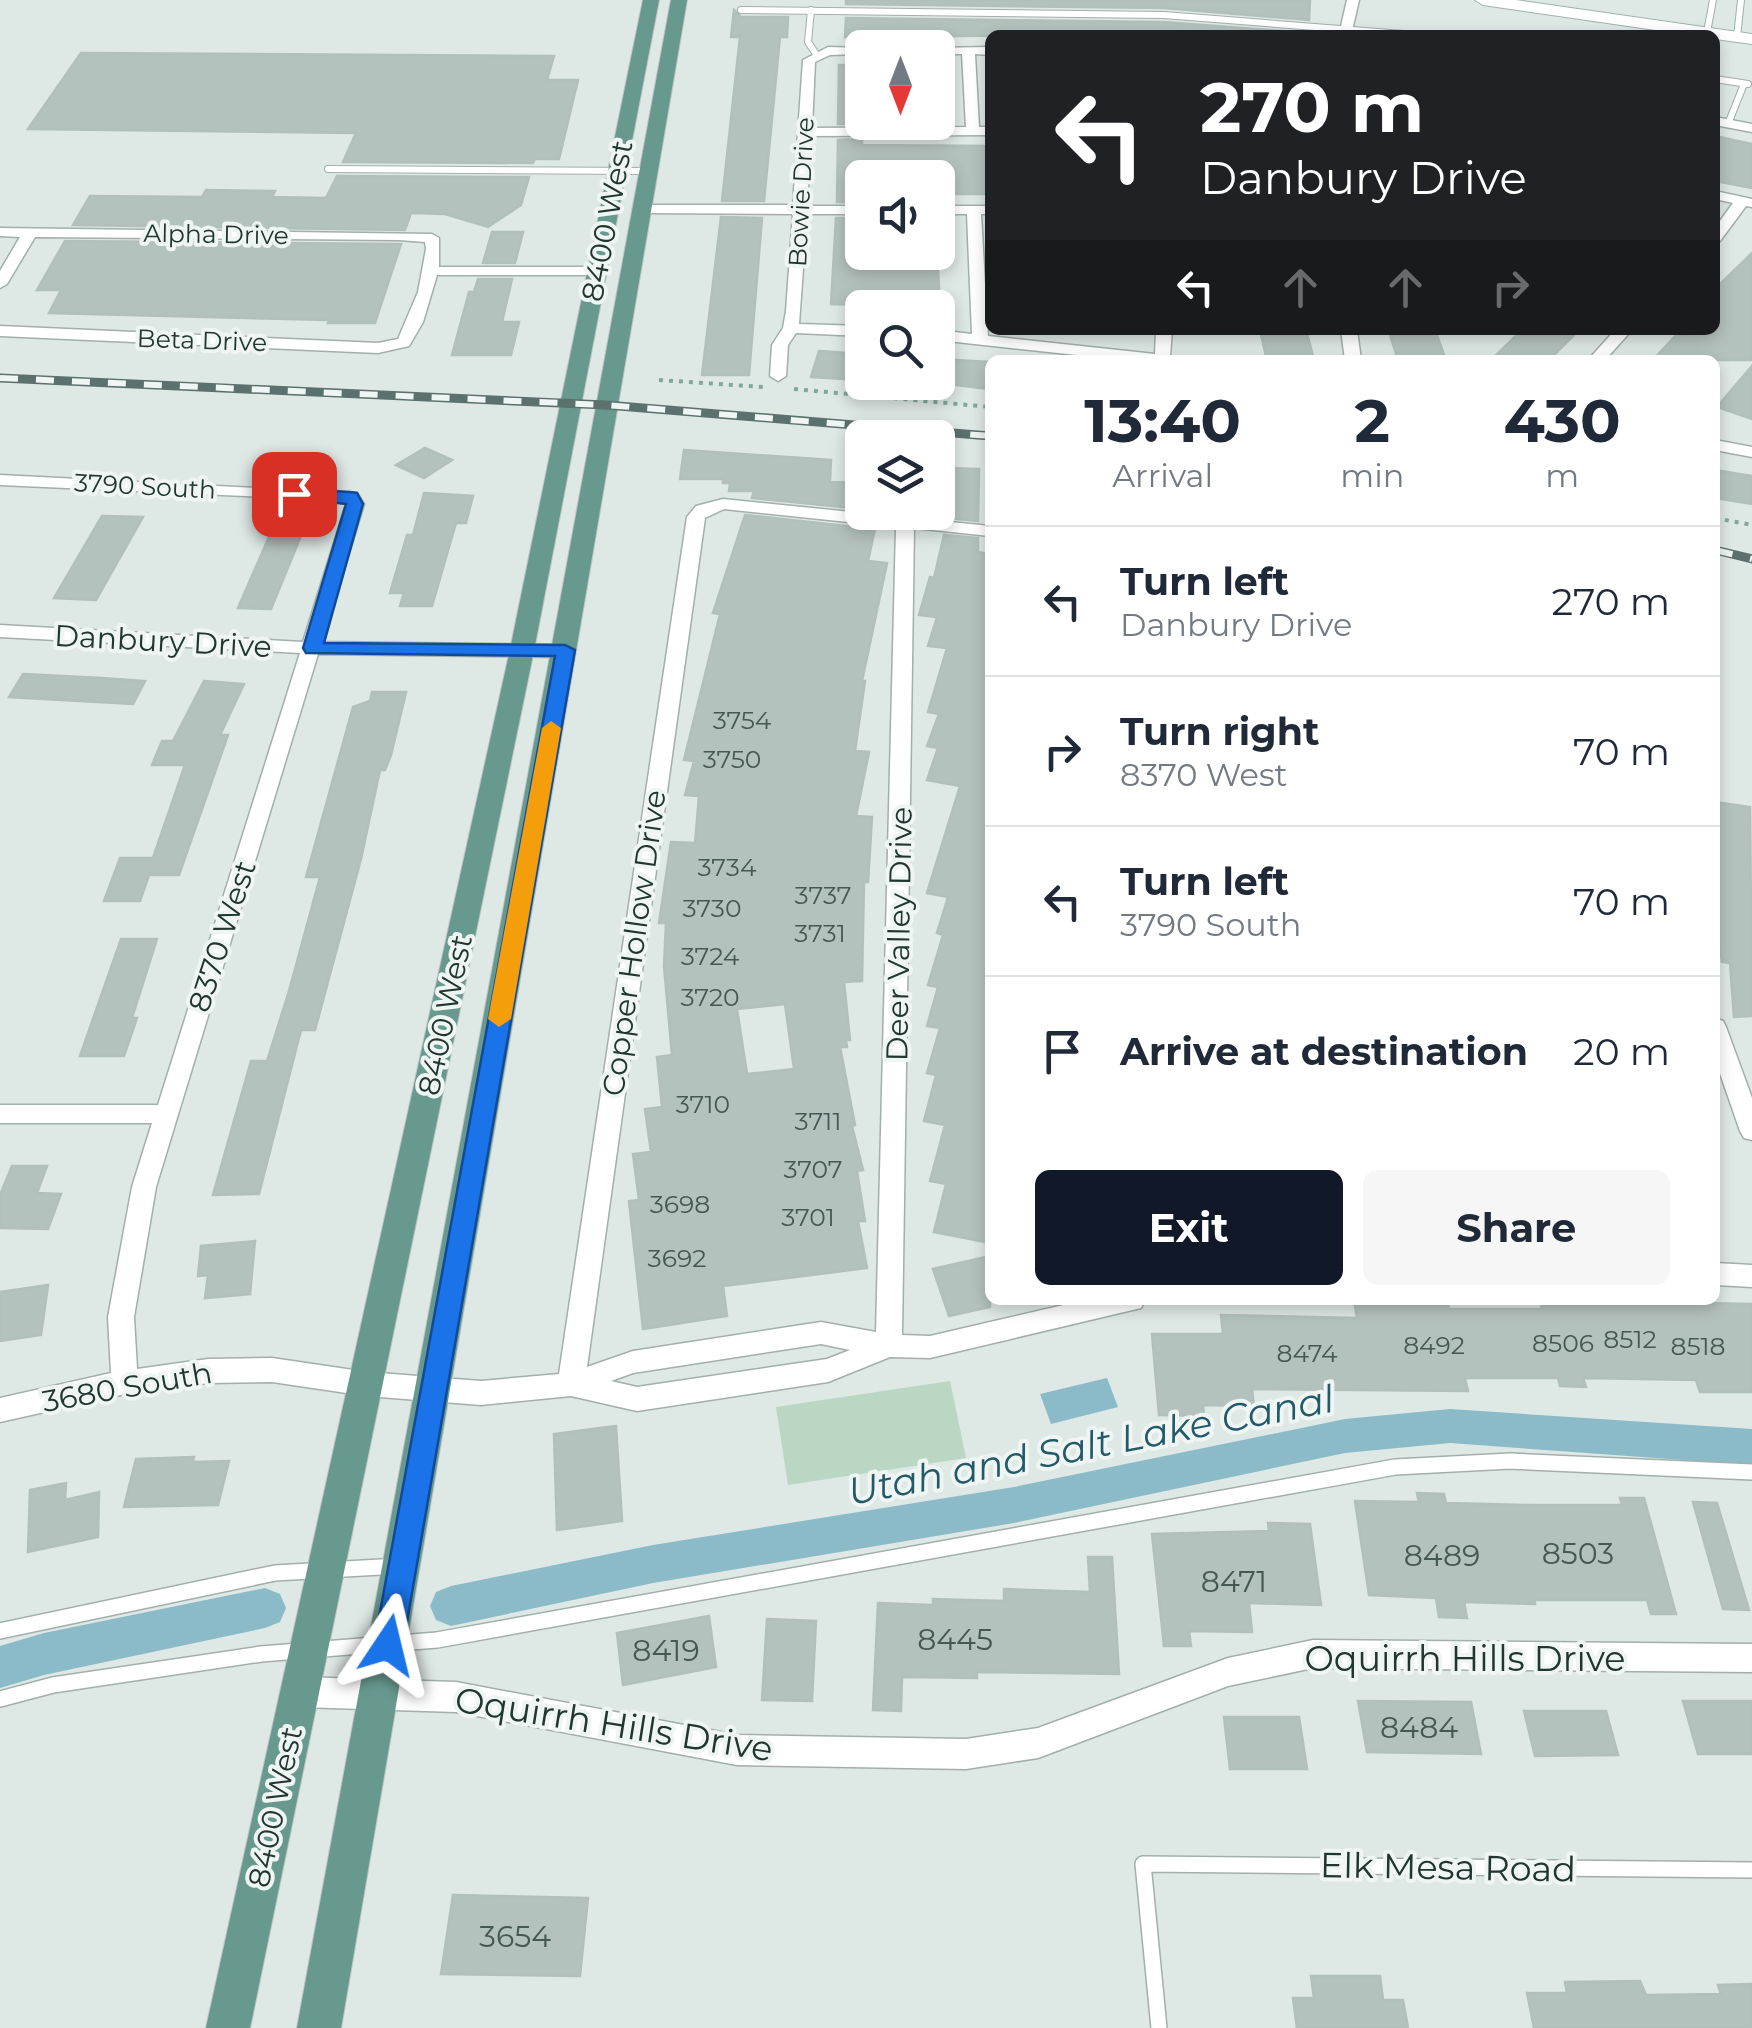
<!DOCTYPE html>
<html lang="en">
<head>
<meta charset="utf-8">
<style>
	:root { --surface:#fff; --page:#f6f6f7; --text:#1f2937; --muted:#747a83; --line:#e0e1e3; --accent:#111827 }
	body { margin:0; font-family:Montserrat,sans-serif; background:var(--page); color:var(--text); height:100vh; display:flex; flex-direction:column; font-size:38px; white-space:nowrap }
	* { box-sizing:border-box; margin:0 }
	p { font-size:32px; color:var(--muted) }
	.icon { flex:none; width:55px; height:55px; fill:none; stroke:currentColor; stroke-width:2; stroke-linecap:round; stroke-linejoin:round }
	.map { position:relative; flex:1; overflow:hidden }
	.side { position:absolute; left:985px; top:355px; width:735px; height:950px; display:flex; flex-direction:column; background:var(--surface); border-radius:15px; box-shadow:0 5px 15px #0003 }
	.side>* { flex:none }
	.banner { position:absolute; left:985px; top:30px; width:735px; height:305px; border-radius:15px; box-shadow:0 5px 15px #0003; background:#202124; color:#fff; overflow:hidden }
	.needle { width:65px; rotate:180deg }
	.fabs { position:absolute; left:845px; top:30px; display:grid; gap:20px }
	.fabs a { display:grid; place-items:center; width:110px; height:110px; border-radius:15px; background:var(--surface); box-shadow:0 5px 15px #0003; font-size:50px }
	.pin { position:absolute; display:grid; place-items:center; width:85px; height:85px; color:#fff; margin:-42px; border-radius:20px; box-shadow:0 5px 15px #0006 }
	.me { position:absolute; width:110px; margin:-55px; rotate:10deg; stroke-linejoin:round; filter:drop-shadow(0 0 8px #0008) }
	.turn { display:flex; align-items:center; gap:35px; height:210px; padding:0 50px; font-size:45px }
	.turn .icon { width:130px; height:130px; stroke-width:2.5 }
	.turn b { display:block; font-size:70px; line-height:85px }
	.lanes { display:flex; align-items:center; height:95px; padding:0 50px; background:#0003; justify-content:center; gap:50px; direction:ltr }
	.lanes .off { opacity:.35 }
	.eta { display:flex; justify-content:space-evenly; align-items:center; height:170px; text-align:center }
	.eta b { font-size:60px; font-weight:700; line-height:70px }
	.button { display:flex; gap:20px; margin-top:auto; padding:20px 50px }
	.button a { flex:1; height:115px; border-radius:15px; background:var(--accent); color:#fff; font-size:40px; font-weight:700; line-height:115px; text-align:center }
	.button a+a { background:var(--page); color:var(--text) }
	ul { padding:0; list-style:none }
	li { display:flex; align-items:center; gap:30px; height:150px; padding:0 50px; border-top:2px solid var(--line) }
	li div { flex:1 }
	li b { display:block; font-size:38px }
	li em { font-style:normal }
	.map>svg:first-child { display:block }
	.green { fill:#b9d7c3 }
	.water { fill:#8bbbc8 }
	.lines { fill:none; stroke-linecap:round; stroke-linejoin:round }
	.canal { fill:#8bbbc8; fill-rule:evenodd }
	.building { fill:#b4c2bd; stroke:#b1c0bb; stroke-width:2.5; fill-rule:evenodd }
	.lane-far1-casing { stroke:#a2afab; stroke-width:8 }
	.lane-casing { stroke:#a2afab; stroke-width:18 }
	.street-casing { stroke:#a2afab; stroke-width:3 }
	.secondary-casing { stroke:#9fb2ac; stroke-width:2 }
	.primary-casing { stroke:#bcc2c1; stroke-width:2 }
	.path { stroke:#82a89e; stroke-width:4; stroke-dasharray:4 6; stroke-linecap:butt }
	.lane-far1 { stroke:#fff; stroke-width:6 }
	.lane { stroke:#fff; stroke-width:15 }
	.street { fill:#fff; fill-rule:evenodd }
	.secondary { fill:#fff; fill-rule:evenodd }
	.primary { fill:#67998f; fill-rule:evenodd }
	.rail-casing { stroke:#5b716d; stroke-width:9 }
	.rail { stroke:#eef5f2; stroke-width:6; stroke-dasharray:18; stroke-linecap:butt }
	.route { fill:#1a73e8; stroke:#114b97; stroke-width:2.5 }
	.slow { fill:#f59e0b }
	.labels { text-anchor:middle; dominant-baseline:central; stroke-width:8; stroke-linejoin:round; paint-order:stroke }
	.far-street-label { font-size:25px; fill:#213531; stroke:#eef5f2 }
	.number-label { font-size:25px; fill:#465854 }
	.street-label { font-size:30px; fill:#213531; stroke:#eef5f2 }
	.near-number-label { font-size:30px; fill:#465854 }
	.near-street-label { font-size:35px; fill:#213531; stroke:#eef5f2 }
	.near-water-label { font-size:38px; font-style:italic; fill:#235a6a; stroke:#eef5f2 }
</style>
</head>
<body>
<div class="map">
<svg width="1752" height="2028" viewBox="0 0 1752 2028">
	<rect width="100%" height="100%" fill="#dee8e4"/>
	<path class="green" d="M950,1381L966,1458L788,1485L776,1407Z"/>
	<path class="water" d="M1107,1378L1118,1407L1051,1424L1040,1394Z"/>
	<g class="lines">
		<path class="canal" d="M1450,1409L1752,1429V1465L1450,1443L1345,1453L1014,1523L653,1583L451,1626L436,1620L430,1606L436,1592L451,1586L653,1545L1014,1487L1345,1419Z
			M265,1588L280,1594L286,1608L280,1622L265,1628L44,1675L0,1688V1646L44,1633Z"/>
	</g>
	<path class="building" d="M846,0H1310L1309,20L1164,8L846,4Z
		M734,10L741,17H788L787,37H780L764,201H722L740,37H731Z
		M846,18L1164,22L1308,33L845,37Z
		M81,53L554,56L547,80H578L559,159H535L533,163L343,162L356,133L28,129Z
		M839,65H862V124H838Z
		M1715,136L1752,144V188L1715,181Z
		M862,139V145L990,146V194H938V178H862V202H837L838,140Z
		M337,176L529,177L521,205L488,227L445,214L411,213L405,230L73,225L90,196L202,197L206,190L275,191L272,197L326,198Z
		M721,217L762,218L749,375H702Z
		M836,218H862V252H937L940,308L831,304Z
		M492,232H523L515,263H483Z
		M65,241L399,244H401L375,323H328L329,320L49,313L61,290H37Z
		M1752,253V360H1653L1678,333L1715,330V289Z
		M478,279H512L502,322H519L511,355H452L469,292H474Z
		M1260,330H1306L1313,356H1266Z
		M1396,330H1435L1446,360H1398L1390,335H1397Z
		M1522,330H1579L1549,360H1491Z
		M819,351L862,354V380L811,377Z
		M938,359L990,362V389L938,383Z
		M1752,366V419L1717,407Z
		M425,448L452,460L424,478L396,465Z
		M684,450L831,460L830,482L862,483V509L752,498L754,491H729L730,483H723V479H680Z
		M944,468L979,469L978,521L948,518L950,509H942Z
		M1715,470L1752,476V504L1715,498Z
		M424,493L473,496L466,523H456L432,606H400L404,593H390L407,535H413Z
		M745,515L875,529L868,561L887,563L862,681H865L855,751L869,752L856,816L872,817L868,882H864L862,981L844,982L850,1040H846L847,1047H840L855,1125L852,1126L863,1170L857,1171L865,1221H858L867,1268L723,1286L727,1316L643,1329L629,1201L639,1200L633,1154L651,1152L645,1109L662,1107L657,1057L672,1055L664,966L666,923H659L671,842L695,843L699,796L685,795L694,761L684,760L720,614L713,613ZM785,1004L794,1069L747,1074L737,1009Z
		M102,516L143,517L96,600L54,598Z
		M272,530L303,531L271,609L238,608Z
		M944,535L978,538V552L990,554V1243L934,1232L946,1184L930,1181L945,1125L924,1121L936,1075L927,1073L940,1028L927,1026L938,987L928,985L943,935L937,933L948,897L927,893L960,786L927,780L938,748L927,746L939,714L928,712L947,648L928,646L937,617L919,615L930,577L934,578Z
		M23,674L102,678L145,681L133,704L9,697Z
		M204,681L244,684L220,735H228L179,875H149L140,901H104L120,858H153L185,765H152L162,741H173Z
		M372,692H406L391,755L385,770H380L361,859L315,1030H301L259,1194L213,1195L251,1061H267L289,991L320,877H306L353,707L370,701Z
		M1715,802L1750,807L1752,1016L1734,1017L1730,963L1722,962L1715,920Z
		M121,939H157L132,1018H137L124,1056H80Z
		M12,1166H47L37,1193L61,1194L48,1229L0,1228V1195Z
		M255,1241L250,1294L205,1298L208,1275L198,1276L201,1246Z
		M990,1256V1307L949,1316L933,1269Z
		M48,1285L41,1335L0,1341V1292Z
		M1354,1300H1447L1449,1309H1542L1540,1300L1752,1304V1392H1700L1696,1380L1583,1378L1586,1387L1560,1386L1558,1378H1465L1468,1391L1252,1389L1254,1406L1203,1405L1204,1416L1159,1415L1152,1334H1223L1221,1315L1357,1318Z
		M616,1426L622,1521L557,1530L554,1434Z
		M194,1457L193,1462L229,1461L218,1505L124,1507L136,1459Z
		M66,1483L65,1500L99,1492L98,1537L28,1552L30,1490Z
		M1417,1493L1444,1494L1446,1503L1531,1505H1622L1620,1498H1644L1676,1614H1651L1647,1600H1534L1535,1604L1464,1602L1467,1618L1439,1617L1436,1598L1369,1595L1355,1501L1419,1502Z
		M1693,1502L1717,1503L1749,1610L1723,1609Z
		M1268,1523L1310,1524L1321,1605L1249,1603L1252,1632L1189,1631L1191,1646H1164L1152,1534L1269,1531Z
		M1088,1557H1112L1119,1674L977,1672V1678L902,1677L901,1711L873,1710L878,1603L933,1605V1599L1004,1601V1589L1090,1592Z
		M709,1616L716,1667L623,1685L617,1633Z
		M767,1619L816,1621L812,1701L762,1700Z
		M1358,1701L1471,1702L1481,1754L1367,1752Z
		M1683,1701H1752V1754H1698Z
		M1524,1711H1606L1618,1755L1535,1756Z
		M1224,1717H1299L1307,1769H1230Z
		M453,1895L588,1898L580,1976L441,1974Z
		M1311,1976H1380L1383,2000H1403L1408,2028H1297L1293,1998H1314Z
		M1640,1981L1646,1995L1721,1994L1718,1985L1752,1984V2028H1534L1527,1993H1567L1565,1982Z"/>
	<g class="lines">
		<g class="lane-far1-casing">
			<path id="lane-far1" d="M741,10L1164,15L1416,35
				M811,10L808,42L816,54
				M1707,32L1713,0
				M1737,37L1741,0
				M1715,79L1748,84
				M1728,124L1744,84
				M328,169L647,171"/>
		</g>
		<g class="lane-casing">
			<path id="lane" d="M0,1631L275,1573L398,1566
				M0,1699L53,1685L261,1654L437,1640L1395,1467L1510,1461L1752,1472
				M1159,2028L1143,1864L1752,1870"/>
		</g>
		<g class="street-casing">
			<path id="street" d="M1347,0H1359L1351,35H1339Z
				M828,47L867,48H862V54L830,55L815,62L812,128L966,127L962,54H938V48H933L990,47V55L975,54L979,127H990V135L811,136L807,206H862V214H807L799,324L862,326V336L796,333L788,345L786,376L778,381L770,376L772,345L783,328L786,311L793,214L640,213L633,209L640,205H793L803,60Z
				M1715,117L1752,124V132L1715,125Z
				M1715,191L1752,199V207L1746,206L1720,241L1715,242V228L1733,203L1715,199Z
				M938,206H990V214H981L988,336L1155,354L1156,330H1172L1170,356L1174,360H1123L938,340V330L972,334L967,214H938Z
				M0,228L432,234L439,238V267H597L604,271L597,275H437L423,322L409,346L378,353L0,336V326L378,343L398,339L418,292L426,249L425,242L399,240L35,237L7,284L0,288V271L20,237L0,236Z
				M1341,330H1357L1361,360H1345Z
				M1615,330H1632L1605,360H1588Z
				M1715,440L1752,447V457L1715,450Z
				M0,475L357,493L364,504L322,642L565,645L574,651L565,657L318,654L156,1187L134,1317L137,1369L208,1359L272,1358L367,1372L481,1381L559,1374L687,517L696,506L723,499L990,526V536L914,528L902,1335L930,1336L1085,1300H1145L1141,1308L930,1358L890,1357L828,1382L637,1411L571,1396L481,1405L367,1396L272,1382L208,1383L125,1394L0,1422V1398L111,1373L108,1317L132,1187L152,1123H0V1105H158L300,653L0,637V625L303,642L346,504L334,500L0,485ZM724,509L896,527L876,1332L821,1322L633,1351L587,1367L705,518ZM821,1344L850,1350L827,1359L637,1387L611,1381L633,1373Z
				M1715,1018L1723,1021L1726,1027L1752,1098V1140L1744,1138L1740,1131L1715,1059Z
				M1715,1263L1752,1265V1287L1715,1285Z
				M1313,1640L1752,1644V1672L1313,1668L1228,1686L1038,1758L966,1769L737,1765L456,1712L300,1707L290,1702L285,1692L290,1682L300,1677L456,1682L737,1735L966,1739L1038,1728L1228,1658Z"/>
		</g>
		<g class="secondary-casing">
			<path id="secondary" d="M1475,0H1516L1752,34V44L1715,39V35H1690L1483,5Z"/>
		</g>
		<g class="primary-casing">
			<path id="primary" d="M643,0H659L534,650L250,2028H206L510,650Z
				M671,0H687L341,2028H297Z"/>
		</g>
		<path class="path" d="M659,380L763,387
			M794,389L990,407
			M1715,518L1752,525"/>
		<use href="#lane-far1" class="lane-far1"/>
		<use href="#lane" class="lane"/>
		<use href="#street" class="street"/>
		<use href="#secondary" class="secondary"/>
		<use href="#primary" class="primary"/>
		<g class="rail-casing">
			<path id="rail" d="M0,378L606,405L990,436
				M1715,550L1752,559"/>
		</g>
		<use href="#rail" class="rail"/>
	</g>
	<path class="route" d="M294,489L350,492L357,493L363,504L324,643L565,645L575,650L403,1645L399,1655L388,1659L378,1655L374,1645L555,656L306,653L303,648L346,504L288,497V490Z"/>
	<path class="slow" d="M551,721L561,728L511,1019L499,1027L488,1019L542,728Z"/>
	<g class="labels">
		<g class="far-street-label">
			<text transform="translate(801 192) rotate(-87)">Bowie Drive</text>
			<text transform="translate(216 234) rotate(1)">Alpha Drive</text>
			<text transform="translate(202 340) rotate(2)">Beta Drive</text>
			<text transform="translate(145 486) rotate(3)">3790 South</text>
		</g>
		<g class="number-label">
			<text x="742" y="720">3754</text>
			<text x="732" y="759">3750</text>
			<text x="727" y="867">3734</text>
			<text x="823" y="895">3737</text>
			<text x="712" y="908">3730</text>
			<text x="820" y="933">3731</text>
			<text x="710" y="956">3724</text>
			<text x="710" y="997">3720</text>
			<text x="703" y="1104">3710</text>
			<text x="818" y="1121">3711</text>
			<text x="813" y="1169">3707</text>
			<text x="680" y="1204">3698</text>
			<text x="808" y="1217">3701</text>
			<text x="677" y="1258">3692</text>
			<text x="1630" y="1339">8512</text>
			<text x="1563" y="1343">8506</text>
			<text x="1434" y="1345">8492</text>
			<text x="1698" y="1346">8518</text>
			<text x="1307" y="1353">8474</text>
		</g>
		<g class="street-label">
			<text transform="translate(607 221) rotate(-79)">8400 West</text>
			<text transform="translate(163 641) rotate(3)">Danbury Drive</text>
			<text transform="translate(899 934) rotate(-89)">Deer Valley Drive</text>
			<text transform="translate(222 936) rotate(-72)">8370 West</text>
			<text transform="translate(634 943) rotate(-82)">Copper Hollow Drive</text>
			<text transform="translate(445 1015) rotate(-78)">8400 West</text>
			<text transform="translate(127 1387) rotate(-10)">3680 South</text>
			<text transform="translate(275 1807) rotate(-78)">8400 West</text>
		</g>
		<g class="near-number-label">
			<text x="1578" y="1553">8503</text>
			<text x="1442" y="1555">8489</text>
			<text x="1234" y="1581">8471</text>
			<text x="955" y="1639">8445</text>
			<text x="666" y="1650">8419</text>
			<text x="1419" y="1727">8484</text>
			<text x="515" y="1936">3654</text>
		</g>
		<g class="near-street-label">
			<text x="1465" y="1658">Oquirrh Hills Drive</text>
			<text transform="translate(614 1724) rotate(9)">Oquirrh Hills Drive</text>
			<text transform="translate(1448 1867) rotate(1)">Elk Mesa Road</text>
		</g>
		<g class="near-water-label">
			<text transform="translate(1091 1445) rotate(-11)">Utah and Salt Lake Canal</text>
		</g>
	</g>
</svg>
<div class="fabs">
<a><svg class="needle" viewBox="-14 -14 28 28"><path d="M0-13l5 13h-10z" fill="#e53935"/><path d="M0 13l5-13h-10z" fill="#747a83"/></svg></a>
<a><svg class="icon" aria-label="sound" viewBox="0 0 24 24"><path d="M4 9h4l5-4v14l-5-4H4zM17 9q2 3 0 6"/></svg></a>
<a><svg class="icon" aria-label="search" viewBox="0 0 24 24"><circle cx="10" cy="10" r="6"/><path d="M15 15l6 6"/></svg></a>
<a><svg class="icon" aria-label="layers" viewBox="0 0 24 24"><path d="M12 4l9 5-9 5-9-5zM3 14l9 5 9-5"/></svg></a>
</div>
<div class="pin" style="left:294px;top:494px;background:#d93025"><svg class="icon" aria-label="arrive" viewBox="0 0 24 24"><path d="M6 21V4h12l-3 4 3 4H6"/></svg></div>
<svg class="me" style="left:388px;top:1645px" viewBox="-20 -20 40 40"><path d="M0-17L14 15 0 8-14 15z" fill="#1a73e8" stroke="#fff" stroke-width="4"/></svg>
<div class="banner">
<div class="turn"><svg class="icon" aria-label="left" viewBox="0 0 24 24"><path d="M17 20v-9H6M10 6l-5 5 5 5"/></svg><div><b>270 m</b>Danbury Drive</div></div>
<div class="lanes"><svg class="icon" aria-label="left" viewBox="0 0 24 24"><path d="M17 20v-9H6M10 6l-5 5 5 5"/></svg><svg class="icon off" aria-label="ahead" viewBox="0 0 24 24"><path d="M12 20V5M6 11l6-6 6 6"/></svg><svg class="icon off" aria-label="ahead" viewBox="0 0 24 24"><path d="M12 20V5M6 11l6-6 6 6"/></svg><svg class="icon off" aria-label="right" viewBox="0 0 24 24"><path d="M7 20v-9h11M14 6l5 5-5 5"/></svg></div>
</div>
<section class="side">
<div class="eta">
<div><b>13:40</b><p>Arrival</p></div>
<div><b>2</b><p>min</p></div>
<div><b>430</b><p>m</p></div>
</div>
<ul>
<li><svg class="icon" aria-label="left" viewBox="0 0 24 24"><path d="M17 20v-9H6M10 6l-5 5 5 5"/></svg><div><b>Turn left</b><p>Danbury Drive</p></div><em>270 m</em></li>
<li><svg class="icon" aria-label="right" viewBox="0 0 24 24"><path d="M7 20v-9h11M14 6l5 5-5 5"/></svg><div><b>Turn right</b><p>8370 West</p></div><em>70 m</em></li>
<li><svg class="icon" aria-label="left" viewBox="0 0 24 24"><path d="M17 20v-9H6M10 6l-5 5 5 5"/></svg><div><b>Turn left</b><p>3790 South</p></div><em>70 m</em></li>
<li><svg class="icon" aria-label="arrive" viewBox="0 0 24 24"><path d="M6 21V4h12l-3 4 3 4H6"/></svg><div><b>Arrive at destination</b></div><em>20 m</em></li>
</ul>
<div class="button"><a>Exit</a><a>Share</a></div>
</section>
</div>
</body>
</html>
